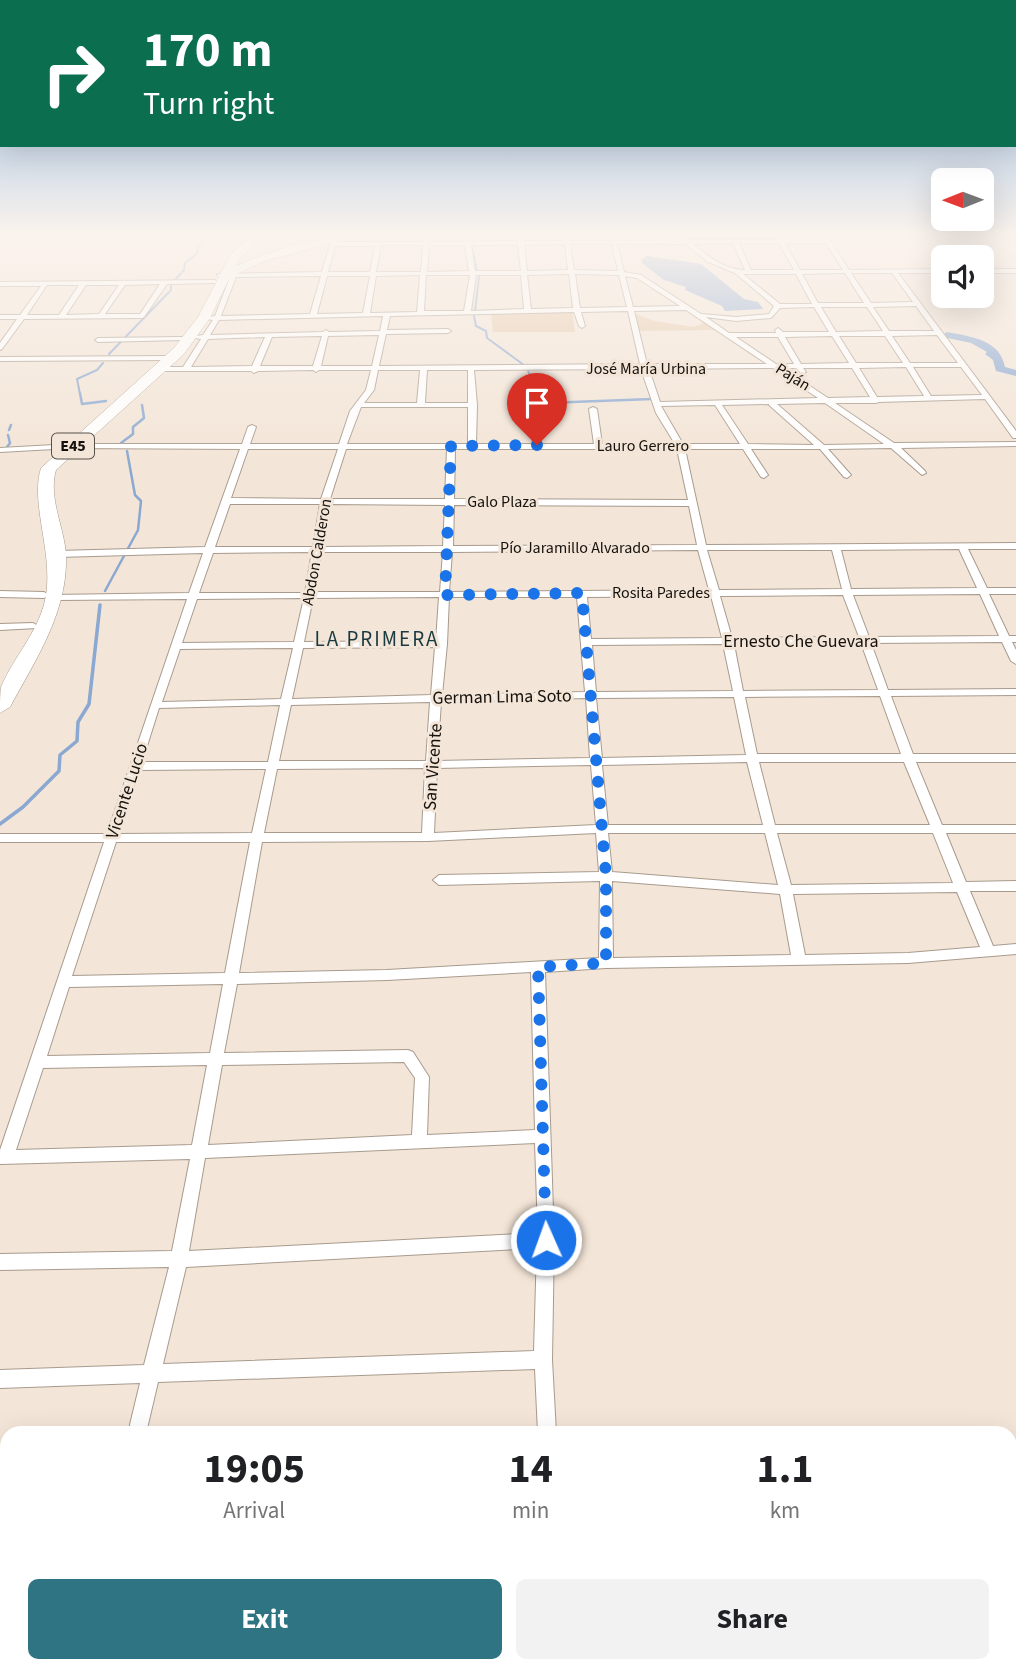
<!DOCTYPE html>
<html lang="en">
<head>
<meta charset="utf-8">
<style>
	:root { --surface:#fff; --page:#f2f2f2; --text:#202124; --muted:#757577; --accent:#2f7482 }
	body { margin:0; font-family:"Source Sans 3",sans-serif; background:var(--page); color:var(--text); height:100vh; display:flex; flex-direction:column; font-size:26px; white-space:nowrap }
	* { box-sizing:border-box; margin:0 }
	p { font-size:23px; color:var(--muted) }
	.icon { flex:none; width:38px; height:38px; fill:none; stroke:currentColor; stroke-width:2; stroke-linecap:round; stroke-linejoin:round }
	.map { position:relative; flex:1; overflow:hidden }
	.panel { position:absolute; left:0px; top:1426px; width:1017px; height:247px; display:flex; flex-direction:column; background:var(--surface); border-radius:21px 21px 0 0; box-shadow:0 7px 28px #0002 }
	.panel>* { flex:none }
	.banner { position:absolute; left:0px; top:0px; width:1017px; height:147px; box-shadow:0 7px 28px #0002; background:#0b6e4f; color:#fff; overflow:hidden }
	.needle { width:46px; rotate:269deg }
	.tools { position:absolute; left:931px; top:168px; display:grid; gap:14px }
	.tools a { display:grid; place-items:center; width:63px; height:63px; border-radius:10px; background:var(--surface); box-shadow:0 7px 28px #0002; font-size:35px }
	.pin { position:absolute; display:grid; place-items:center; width:60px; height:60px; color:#fff; margin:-72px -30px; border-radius:50% 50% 50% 0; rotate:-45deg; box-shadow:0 0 7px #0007 }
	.pin .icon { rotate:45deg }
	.me { position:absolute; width:77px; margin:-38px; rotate:358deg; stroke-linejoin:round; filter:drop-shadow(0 0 5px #0008) }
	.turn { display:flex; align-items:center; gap:24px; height:147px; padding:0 28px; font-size:32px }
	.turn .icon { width:91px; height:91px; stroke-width:2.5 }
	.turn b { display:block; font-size:49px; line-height:60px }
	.eta { display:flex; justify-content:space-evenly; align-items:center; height:119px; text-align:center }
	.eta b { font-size:42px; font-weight:700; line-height:49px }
	.button { display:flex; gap:14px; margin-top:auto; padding:14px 28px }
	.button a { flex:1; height:80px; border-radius:10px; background:var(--accent); color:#fff; font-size:28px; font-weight:700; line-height:80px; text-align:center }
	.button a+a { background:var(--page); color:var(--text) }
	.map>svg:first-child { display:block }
	.green { fill:#e6c9aa }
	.water { fill:#8aa8d1 }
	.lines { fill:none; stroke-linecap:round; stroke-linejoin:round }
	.stream-far2 { stroke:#8aa8d1; stroke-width:2 }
	.stream-far1 { stroke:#8aa8d1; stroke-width:2.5 }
	.stream { stroke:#8aa8d1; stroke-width:3.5 }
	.river { fill:#8aa8d1; fill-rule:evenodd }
	.street-casing { stroke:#a89b8e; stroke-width:2 }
	.highway-casing { stroke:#a89b8e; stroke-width:1 }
	.street { fill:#fff; fill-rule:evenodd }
	.highway { fill:#fff; fill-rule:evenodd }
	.route { stroke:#1a73e8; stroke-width:12; stroke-dasharray:0 21.6 }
	.labels { text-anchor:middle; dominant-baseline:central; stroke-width:6; stroke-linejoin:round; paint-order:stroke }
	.far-street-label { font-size:16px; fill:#15110c; stroke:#f3e5d7 }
	.shield { fill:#f3e5d7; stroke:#585149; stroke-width:2 }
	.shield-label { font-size:16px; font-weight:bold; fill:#15110c }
	.street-label { font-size:18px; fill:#15110c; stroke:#f3e5d7 }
	.quarter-label { font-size:21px; letter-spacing:2px; fill:#193a41; stroke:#f3e5d7 }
</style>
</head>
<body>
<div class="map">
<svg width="1016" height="1672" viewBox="0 0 1016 1672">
	<rect width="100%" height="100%" fill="#f3e5d7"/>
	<path class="green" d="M572,312L575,332H493L491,314Z
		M632,312L654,321L694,327L706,322L715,330L637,331Z"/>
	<path class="water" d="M647,256L701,264L744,299L758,302L763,309L725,311L722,306L685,290L686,287L664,280L643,264L641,260Z"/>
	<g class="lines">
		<path class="stream-far2" d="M473,234V243
			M472,245L477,272
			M475,311L479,277
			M474,316L476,326L486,331L487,338L528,368
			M109,354L171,290V284L184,270L185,263L197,254L198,247L208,234
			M528,370L535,394
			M80,394L77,379L97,370L103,363"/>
		<path class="stream-far1" d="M80,393L82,404L106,401
			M535,393L546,403L652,399
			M9,430L11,425
			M121,443L133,434V427L144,418L142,405
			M7,447L10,443L8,435
			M105,591L138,530L141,501L135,495L127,451"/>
		<path class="stream" d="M0,824L23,807L59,771L60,755L77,741L78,722L89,704L100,605"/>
		<path class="river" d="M947,332C973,337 1000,340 1005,367L1016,370V376L996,371L993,360L985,354L987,352L971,343L943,337L942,335Z"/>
		<g class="street-casing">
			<path id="street" d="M424,234H430L429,242L518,241L517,234H523L524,241H564L563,234H569L570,241L682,240L684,237L689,240H779L786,236L789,238L788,239H823L820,234H826L849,270L943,269V273H898L1016,431V438H1013L985,399L879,402L876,403H835L894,443L1016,442V446L901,448L925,471L926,473L922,475L891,448L828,449L851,475L847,478L844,477L820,449H751L768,475L764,478L761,477L743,449H685L706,545L1016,543V549H968L987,588H1016V594H989L1009,636H1016V642H1012L1016,650V664L1011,661L1002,642L871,643L888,690L1016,689V695L891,696L913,754H1016V762H916L942,825H1016V833H946L966,882L1016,881V891H970L993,946L1016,944V954L908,963L606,968L545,972L554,1240L552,1360L556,1433H538L535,1369L158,1382L146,1433H128L140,1383L0,1388V1370L144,1365L169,1267L0,1270V1254L172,1251L190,1159L0,1164V1150L104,842H0V834H107L187,599L55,600L52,599V595L189,593L203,553L57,557L52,554L57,551L205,547L240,449L72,448L0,452V448L72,444H242L248,427L252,425L256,427L250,444H339L350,411L366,390L371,370H319L316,372L313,370L258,371L254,373L251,371H159L155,369L159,367H183L201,339L189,337L203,335L213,320L201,318L215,316L230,277H219L217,274L322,272L330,244L329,240H333L335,242H423ZM733,243L745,270C724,270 708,256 693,244ZM739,243H779L794,270H751ZM785,243H826L843,270H800ZM565,244L568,270L527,271L524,245ZM570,244H612L618,271L574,270ZM617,244H686L708,262L735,273L774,306L769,314L736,317L701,314L641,275L624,272ZM381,245H423L421,272H376ZM429,245H465L469,271L427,272ZM471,245H518L521,271H475ZM335,246H375L370,272H328ZM845,273L864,303H818L802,274ZM851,273H892L913,302L871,303ZM569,274L573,308L531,309L527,275ZM575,274L619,275L627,307L580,308ZM743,274H796L812,304H780ZM420,275L417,312L370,313L376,276ZM426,275H470L464,311H424ZM476,275H521L524,309L471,311ZM321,276L310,314L221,316L236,277ZM327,276H370L363,313L317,314ZM625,276L637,278L680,306L633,307ZM916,306L934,331H889L873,307ZM814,307L829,332H783L778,328L775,330L776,333H729L706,317L736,321L771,318L780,308ZM821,307H867L883,331L836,332ZM686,310L767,364H647L634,311ZM628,311L640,364L379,366L386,334L448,333L451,331L448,329L387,330L390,316L574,312L579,326L582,328L585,326L581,312ZM383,316L380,331L329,332L326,330L323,332L210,335L219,320ZM379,335L372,366H321L328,336ZM937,335L958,363H910L892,336ZM322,336L313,366H260L272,337ZM832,336L849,363L801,364L785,337ZM839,336H885L903,363H856ZM265,337L252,366L191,367L208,339ZM736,337H778L794,364H776ZM906,367L924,396L877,397L859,368ZM913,367H961L982,395L931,396ZM773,368L818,398L660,402L649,369ZM783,368H796L802,374L806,372L803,368H852L870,397L828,398ZM641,369L656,413L675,444H602L597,409L593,407L589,409L594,444H541L536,407L532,405L528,407L533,444H476L477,405L474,370ZM378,370H420L417,403H364L374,390ZM427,370H468V403H425ZM825,403L884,444L824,445L777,404ZM769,404V405L814,445L748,444L722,405ZM715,405L740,444H683L661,406ZM361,407H468V444H347ZM248,449H338L321,499L231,498ZM346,449H447L445,499H330ZM455,449H677L688,500L454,499ZM230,504H320L313,547H215ZM329,504L445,505L443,546L322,547ZM454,505L689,506L697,545L453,546ZM959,549L977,588L851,589L841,550ZM698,550L709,590L449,592L452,552ZM707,550H832L842,589L719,590ZM312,552L305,593H199L213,553ZM321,552H443L440,592H314ZM980,594L999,636L869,637L853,595ZM843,595L859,637L732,638L720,596ZM711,596L722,638L591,639L587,597ZM439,597L436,641L304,642L313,598ZM449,597H577L585,692L442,695L447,644ZM304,598L294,642L182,643L197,599ZM861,643L878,690L743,691L734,644ZM723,644L733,691L596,692L592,645ZM435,647L431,695L292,699L303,648ZM293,648L281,699L162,702L180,649ZM880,696L901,754H757L745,697ZM734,697L746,755L602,758L596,698ZM586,698L590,758L437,761L441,702ZM430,702L426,761H279L291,705ZM280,705L268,762H142L159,708ZM747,762L763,825H608L602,765ZM759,762H904L930,825H775ZM591,765L596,825L434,833L437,768ZM425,768L422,833H264L277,769ZM266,769L252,833L119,834L139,770ZM596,833L599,872L439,875L433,880L439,885L600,881L599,958L387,970L239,973L262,842L428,841ZM608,833H765L778,885L612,872ZM777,833H933L953,883L791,885ZM116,842H250L225,973L72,976ZM612,881L780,894L791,955L613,958ZM957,892L980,947L908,953L805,955L793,894ZM531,972L535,1130L427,1135L429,1077L413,1052L408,1050L224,1053L237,984L387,980ZM223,984L210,1053L47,1056L69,987ZM404,1062L415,1078L412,1135L208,1145L222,1065ZM207,1065L192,1145L16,1150L43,1068ZM535,1143L538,1233L189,1251L205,1158ZM537,1248L534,1351L163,1364L186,1267Z
				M982,269H1016V273H982Z
				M215,280L217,283L167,284L144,317L142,318L24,319L2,349L0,350V343L17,319H0V315H20L41,286H0V282ZM160,284L140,314H105L125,285ZM47,285H79L59,315H27ZM86,285H119L99,314L66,315Z
				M182,337L185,339L184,340L98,342L95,340L98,338Z
				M165,356L169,358L168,360L0,361V357Z
				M0,591L44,592L49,595L44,598L0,597Z
				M33,623L38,626L37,628L0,630V624Z
				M1010,1510H1016V1530H1010Z
				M30,1666H52L50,1672H28Z
				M550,1666H572V1672H550Z
				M840,1666H862L863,1672H841Z"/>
		</g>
		<g class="highway-casing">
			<path id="highway" d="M254,234H265L240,258L236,266C274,249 324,234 366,234L264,261L230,277L210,318L184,354L56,470C48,498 64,526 66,555C68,612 36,659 10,707L0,713C0,705 0,694 1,687C14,656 41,629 46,595C53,552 30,503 41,468L174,348L198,317L231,254Z"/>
		</g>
		<use href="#street" class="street"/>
		<use href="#highway" class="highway"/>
	</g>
	<linearGradient id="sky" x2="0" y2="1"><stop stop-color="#82afdf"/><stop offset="0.5" stop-color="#faf3ed"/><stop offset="1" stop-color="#faf3ed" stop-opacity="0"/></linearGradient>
	<rect width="1016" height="468" fill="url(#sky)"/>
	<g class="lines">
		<path class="route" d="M537,445L451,446L445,595L582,593L606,876V963L538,967L546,1240"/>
	</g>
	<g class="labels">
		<g class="far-street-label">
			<text x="646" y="369">José María Urbina</text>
			<text transform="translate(793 377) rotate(32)">Paján</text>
			<text x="643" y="446">Lauro Gerrero</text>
			<text x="502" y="502">Galo Plaza</text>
			<text x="575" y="548">Pío Jaramillo Alvarado</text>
			<text transform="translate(317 552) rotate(-80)">Abdon Calderon</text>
			<text x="661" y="593">Rosita Paredes</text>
		</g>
		<rect class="shield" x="52" y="433.5" width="42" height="25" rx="5"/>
		<g class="shield-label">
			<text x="73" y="446">E45</text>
		</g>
		<g class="street-label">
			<text x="801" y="641">Ernesto Che Guevara</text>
			<text transform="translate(502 697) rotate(-1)">German Lima Soto</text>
			<text transform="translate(433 767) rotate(-86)">San Vicente</text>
			<text transform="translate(127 791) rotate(-72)">Vicente Lucio</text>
		</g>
		<g class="quarter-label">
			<text x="377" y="639">LA PRIMERA</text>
		</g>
	</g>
</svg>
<div class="tools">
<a><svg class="needle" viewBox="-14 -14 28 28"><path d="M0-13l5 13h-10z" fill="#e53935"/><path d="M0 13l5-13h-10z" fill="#757577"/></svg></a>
<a><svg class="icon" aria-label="sound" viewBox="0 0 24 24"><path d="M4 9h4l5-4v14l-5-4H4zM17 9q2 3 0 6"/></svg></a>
</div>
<div class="pin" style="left:537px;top:445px;background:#d93025"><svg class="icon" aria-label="arrive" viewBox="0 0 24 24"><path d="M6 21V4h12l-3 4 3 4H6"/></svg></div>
<svg class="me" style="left:546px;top:1240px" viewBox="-20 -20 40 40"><circle r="17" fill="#1a73e8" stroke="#fff" stroke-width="3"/><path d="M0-11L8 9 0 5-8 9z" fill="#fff"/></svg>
<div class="banner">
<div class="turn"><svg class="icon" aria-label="right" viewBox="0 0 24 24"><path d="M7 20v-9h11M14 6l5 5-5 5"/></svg><div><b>170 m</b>Turn right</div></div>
</div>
<section class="panel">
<div class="eta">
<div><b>19:05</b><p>Arrival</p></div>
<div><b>14</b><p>min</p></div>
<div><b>1.1</b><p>km</p></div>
</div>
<div class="button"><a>Exit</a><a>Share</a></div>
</section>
</div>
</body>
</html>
